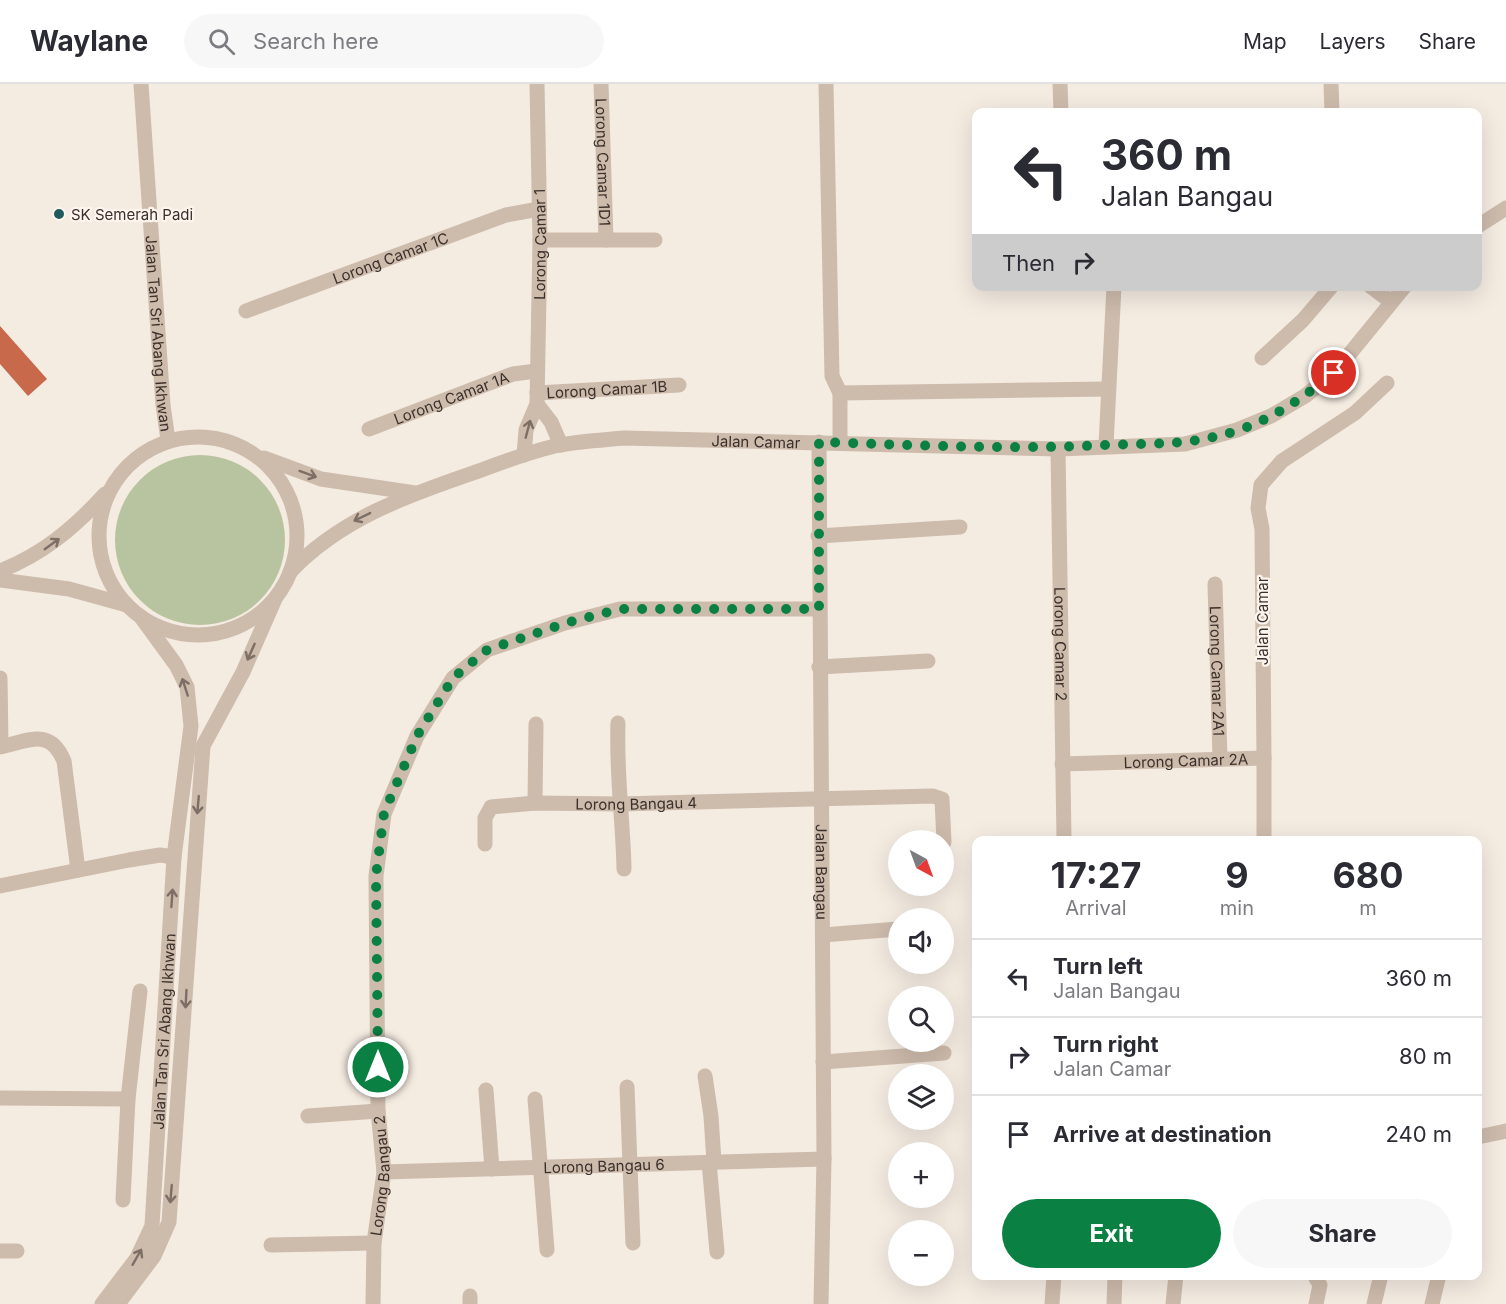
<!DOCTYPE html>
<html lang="en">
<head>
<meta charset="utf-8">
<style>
	:root { --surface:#fff; --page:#f7f7f7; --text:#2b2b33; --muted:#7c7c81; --line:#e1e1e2; --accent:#0b8043 }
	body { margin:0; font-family:Inter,sans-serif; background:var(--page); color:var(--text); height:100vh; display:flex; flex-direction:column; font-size:22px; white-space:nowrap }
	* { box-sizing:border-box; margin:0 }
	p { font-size:20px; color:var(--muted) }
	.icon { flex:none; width:33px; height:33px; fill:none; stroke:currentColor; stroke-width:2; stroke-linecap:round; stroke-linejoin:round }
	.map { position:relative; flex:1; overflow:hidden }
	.drawer { position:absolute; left:972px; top:752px; width:510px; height:444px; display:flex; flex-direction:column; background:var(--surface); border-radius:12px; box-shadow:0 6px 24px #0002 }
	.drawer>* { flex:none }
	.banner { position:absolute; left:972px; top:24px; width:510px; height:183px; border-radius:12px; box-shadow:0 6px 24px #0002; background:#fff; color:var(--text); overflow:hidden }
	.needle { width:39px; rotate:139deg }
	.buttons { position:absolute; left:888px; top:746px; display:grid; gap:12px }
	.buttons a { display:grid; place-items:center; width:66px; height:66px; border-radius:50%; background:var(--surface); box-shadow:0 6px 24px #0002; font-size:30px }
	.pin { position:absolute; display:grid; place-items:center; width:51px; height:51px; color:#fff; margin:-26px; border:3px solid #fff; border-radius:50%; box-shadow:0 2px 6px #0007 }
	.me { position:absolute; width:66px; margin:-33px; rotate:0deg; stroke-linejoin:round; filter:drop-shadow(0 0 4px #0008) }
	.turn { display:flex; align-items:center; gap:21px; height:126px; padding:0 30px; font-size:27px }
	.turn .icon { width:78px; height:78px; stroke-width:2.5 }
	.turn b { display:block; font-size:42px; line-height:51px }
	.then { display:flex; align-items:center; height:57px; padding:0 30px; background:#0003; gap:12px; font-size:22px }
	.eta { display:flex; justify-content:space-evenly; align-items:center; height:102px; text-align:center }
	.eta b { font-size:36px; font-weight:700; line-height:42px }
	.primary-button { display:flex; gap:12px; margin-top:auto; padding:12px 30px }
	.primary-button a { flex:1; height:69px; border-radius:36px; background:var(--accent); color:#fff; font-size:24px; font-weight:700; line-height:69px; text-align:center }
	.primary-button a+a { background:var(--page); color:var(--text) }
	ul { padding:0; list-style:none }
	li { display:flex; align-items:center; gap:18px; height:78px; padding:0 30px; border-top:2px solid var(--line) }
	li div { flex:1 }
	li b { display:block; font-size:22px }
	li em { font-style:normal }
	header { display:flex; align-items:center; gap:36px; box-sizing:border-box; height:84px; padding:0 30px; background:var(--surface); border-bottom:2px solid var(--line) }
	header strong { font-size:28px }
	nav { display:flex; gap:33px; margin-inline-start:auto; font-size:21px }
	.search { width:420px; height:54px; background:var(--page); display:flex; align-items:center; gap:15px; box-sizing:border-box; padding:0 21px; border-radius:33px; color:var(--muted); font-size:22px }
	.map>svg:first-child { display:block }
	.green { fill:#b8c4a0 }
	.building { fill:#c8694b }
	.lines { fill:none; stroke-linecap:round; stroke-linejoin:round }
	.minor { stroke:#cdbbac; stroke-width:15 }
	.oneway { stroke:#7d6f65 }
	.route { stroke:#0b8043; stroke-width:10; stroke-dasharray:0 18 }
	.poi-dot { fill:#1f5a5e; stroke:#fbf5ee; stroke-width:2 }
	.labels { text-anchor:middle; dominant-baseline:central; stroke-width:4.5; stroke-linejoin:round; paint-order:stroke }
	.street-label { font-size:15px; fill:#3b302b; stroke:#fbf5ee }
	.poi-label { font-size:15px; fill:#3b302b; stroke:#fbf5ee; text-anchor:start }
</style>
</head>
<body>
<header>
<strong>Waylane</strong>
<div class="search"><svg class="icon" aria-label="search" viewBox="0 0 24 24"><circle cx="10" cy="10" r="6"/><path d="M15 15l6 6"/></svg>Search here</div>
<nav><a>Map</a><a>Layers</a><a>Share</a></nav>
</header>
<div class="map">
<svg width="1506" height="1220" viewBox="0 0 1506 1220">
	<rect width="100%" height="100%" fill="#f4ebe1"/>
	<path class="green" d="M115 456a85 85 0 1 1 170 0a85 85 0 1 1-170 0Z"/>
	<path class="building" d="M0,242L47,295L28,312L0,280Z"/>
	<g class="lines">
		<g class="minor">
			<path id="s1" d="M141,0L163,321L168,356"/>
			<path id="s2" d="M601,0L606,156"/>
			<path d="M826,0L832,292L840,309V359"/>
			<path d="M1060,0L1061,28"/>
			<path d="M1331,0L1332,28"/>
			<path d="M1478,142L1506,124"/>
			<path d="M540,156H655"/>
			<path d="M1370,202L1390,217"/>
			<path id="s3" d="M246,227L506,131L539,125"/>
			<path d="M1262,274L1303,236L1332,202"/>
			<path id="s4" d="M537,309L679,301"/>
			<path d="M840,309L1108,305"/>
			<path d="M537,320L551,338L561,361"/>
			<path id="s5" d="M369,345L513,290L536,287"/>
			<circle cx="198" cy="452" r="99"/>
			<path id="s6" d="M819,358L824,1075L821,1220"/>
			<path d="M1106,361L1114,202"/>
			<path id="s7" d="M1058,365L1064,756"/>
			<path id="s8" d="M524,371L526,346L537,320L540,156L537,0"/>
			<path d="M264,374L321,395L415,409"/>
			<path d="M818,452L960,443"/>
			<path d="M0,487C43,470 74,444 105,410"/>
			<path id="s9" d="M290,488C340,435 406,412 473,389C501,379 530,367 560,361C581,357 603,356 624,354L1058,365L1185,360L1237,346L1271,332L1305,312L1334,289L1405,202"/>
			<path d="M0,496L69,505L127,521"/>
			<path id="s10" d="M1215,500L1220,675"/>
			<path d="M819,583L928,577"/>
			<path d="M0,594L1,662"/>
			<path d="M618,639C616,689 623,736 624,785"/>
			<path d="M0,663C29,657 50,643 64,677L78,786"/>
			<path d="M1264,674L1262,445L1258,424L1261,401L1282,377L1355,329L1387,299"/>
			<path id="s11" d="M1062,680L1264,674V756"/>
			<path d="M535,719L536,640"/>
			<path id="s12" d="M485,760V734L491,723L535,719L620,720L933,712L942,715L944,758"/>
			<path d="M0,802L129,776L160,771L174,773"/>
			<path d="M823,851L898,845"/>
			<path d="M823,978L944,969"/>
			<path d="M705,992L711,1032L714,1078"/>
			<path d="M627,1003L633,1159"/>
			<path d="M486,1006L492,1085"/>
			<path d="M0,1014L128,1015"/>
			<path d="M535,1015L547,1166"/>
			<path d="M308,1032L378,1027"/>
			<path d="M1478,1053L1506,1047"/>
			<path d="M709,1078L717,1168"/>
			<path id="s13" d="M384,1088L824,1075"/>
			<path d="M123,1116L128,1015L140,907"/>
			<path d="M271,1161L374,1159"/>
			<path d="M0,1167H17"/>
			<path d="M1314,1191L1320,1201L1316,1220"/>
			<path d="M470,1212V1220"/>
			<path id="s14" d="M102,1220L137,1174L152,1142L174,773L191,642L187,603L176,581L141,533"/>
			<path d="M118,1220L154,1172L169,1138L203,662L243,588L275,515"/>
			<path id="s15" d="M373,1220L374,1159L384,1088L378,1027L376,792L384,730L417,652L453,594L487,566L565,539L620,525H819"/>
			<path d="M1052,1220L1054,1191"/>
			<path d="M1114,1220L1115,1191"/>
			<path d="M1173,1220L1176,1191"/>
			<path d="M1374,1220L1381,1191"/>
			<path d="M1432,1220L1439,1191"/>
		</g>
	</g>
	<defs><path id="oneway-shaft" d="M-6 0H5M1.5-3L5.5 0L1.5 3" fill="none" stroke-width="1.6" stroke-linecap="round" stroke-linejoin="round" transform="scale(1.5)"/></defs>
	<g class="oneway">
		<use href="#oneway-shaft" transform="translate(528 345) rotate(-75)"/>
		<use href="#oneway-shaft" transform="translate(308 390) rotate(20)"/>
		<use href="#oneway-shaft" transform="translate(362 433) rotate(154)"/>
		<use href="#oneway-shaft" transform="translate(52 460) rotate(-36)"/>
		<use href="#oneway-shaft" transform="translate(251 568) rotate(114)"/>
		<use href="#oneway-shaft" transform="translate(185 603) rotate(-108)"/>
		<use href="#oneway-shaft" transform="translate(198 721) rotate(95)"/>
		<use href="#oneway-shaft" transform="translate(172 814) rotate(-86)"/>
		<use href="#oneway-shaft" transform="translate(186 915) rotate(93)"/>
		<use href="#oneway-shaft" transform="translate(171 1110) rotate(95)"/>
		<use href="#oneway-shaft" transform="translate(137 1173) rotate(-60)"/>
	</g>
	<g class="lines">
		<path class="route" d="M378,983L376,792L384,729L417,652L453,594L487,566L566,539L620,525H819V358C915,361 1010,366 1106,361C1154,359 1189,362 1236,347C1273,335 1304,313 1334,289"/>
	</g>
	<circle class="poi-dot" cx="59" cy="130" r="6"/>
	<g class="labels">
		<g class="street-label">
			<text stroke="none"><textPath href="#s2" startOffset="78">Lorong Camar 1D1</textPath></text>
			<text stroke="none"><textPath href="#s8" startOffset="213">Lorong Camar 1</textPath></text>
			<text stroke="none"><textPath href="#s3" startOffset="154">Lorong Camar 1C</textPath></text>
			<text stroke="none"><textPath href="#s1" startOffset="250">Jalan Tan Sri Abang Ikhwan</textPath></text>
			<text stroke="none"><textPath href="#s4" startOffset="70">Lorong Camar 1B</textPath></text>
			<text stroke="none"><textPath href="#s5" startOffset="88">Lorong Camar 1A</textPath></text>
			<text stroke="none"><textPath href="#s9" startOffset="498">Jalan Camar</textPath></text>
			<text transform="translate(1262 537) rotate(-90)">Jalan Camar</text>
			<text stroke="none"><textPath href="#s7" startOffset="195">Lorong Camar 2</textPath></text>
			<text stroke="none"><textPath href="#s10" startOffset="87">Lorong Camar 2A1</textPath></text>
			<text stroke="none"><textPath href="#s11" startOffset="124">Lorong Camar 2A</textPath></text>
			<text stroke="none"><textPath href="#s12" startOffset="184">Lorong Bangau 4</textPath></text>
			<text stroke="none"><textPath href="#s6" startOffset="430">Jalan Bangau</textPath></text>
			<text stroke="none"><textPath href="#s14" startOffset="288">Jalan Tan Sri Abang Ikhwan</textPath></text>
			<text stroke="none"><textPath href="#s13" startOffset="220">Lorong Bangau 6</textPath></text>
			<text stroke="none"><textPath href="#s15" startOffset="129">Lorong Bangau 2</textPath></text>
		</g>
		<g class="poi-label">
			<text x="71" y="130">SK Semerah Padi</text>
		</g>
	</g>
</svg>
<div class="buttons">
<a><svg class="needle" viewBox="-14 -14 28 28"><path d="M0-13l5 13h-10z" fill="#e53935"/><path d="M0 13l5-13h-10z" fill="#7c7c81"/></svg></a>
<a><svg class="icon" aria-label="sound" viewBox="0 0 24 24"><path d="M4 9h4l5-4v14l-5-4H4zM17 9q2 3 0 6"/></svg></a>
<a><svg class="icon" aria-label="search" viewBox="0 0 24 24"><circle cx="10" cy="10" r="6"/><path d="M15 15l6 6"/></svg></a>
<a><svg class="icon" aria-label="layers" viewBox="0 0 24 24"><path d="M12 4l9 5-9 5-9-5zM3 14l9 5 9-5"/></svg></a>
<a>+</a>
<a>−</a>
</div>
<div class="pin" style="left:1334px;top:289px;background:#d93025"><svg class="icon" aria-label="arrive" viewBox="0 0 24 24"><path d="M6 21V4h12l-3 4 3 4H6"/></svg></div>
<svg class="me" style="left:378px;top:983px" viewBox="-20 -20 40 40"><circle r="17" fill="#0b8043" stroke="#fff" stroke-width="3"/><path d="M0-11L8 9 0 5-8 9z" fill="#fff"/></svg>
<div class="banner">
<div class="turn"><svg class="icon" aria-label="left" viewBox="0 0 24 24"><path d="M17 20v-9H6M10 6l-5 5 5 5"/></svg><div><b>360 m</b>Jalan Bangau</div></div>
<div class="then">Then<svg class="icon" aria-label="right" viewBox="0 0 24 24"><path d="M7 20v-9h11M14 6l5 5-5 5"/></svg></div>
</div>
<section class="drawer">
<div class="eta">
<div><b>17:27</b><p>Arrival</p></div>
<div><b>9</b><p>min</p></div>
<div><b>680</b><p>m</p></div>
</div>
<ul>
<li><svg class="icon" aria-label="left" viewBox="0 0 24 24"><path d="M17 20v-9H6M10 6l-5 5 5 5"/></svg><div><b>Turn left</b><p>Jalan Bangau</p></div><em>360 m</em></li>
<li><svg class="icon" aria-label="right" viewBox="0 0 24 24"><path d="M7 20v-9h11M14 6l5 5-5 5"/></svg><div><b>Turn right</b><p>Jalan Camar</p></div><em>80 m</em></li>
<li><svg class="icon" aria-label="arrive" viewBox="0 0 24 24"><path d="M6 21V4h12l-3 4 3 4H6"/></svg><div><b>Arrive at destination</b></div><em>240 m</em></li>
</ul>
<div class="primary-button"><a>Exit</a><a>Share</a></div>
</section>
</div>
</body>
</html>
